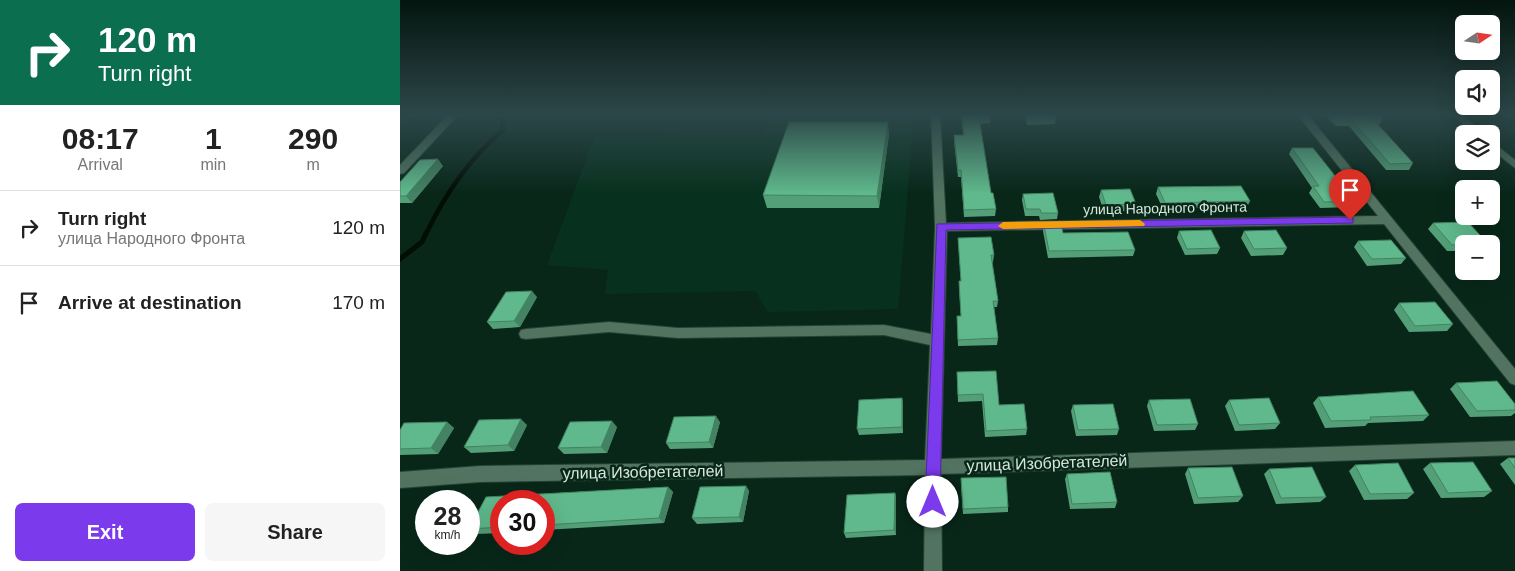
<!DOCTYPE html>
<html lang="en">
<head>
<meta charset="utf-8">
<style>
	:root { --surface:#fff; --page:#f6f6f6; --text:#222; --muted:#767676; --line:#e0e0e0; --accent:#7c3aed }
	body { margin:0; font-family:Helvetica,sans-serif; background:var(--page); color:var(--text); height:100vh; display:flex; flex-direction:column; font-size:19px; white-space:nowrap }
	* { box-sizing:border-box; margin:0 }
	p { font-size:16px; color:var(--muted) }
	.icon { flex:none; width:28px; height:28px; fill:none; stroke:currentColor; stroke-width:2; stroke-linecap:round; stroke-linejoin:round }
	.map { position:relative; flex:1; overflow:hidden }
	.sheet { display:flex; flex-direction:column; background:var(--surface); width:400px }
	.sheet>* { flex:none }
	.banner { background:#0b6e4f; color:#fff; overflow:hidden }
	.needle { width:32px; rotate:77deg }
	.fabs { position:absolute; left:1055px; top:15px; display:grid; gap:10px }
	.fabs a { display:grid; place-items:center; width:45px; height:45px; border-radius:8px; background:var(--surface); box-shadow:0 5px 20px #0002; font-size:25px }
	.speed { position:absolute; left:15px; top:490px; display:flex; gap:10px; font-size:25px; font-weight:700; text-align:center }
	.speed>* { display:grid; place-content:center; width:65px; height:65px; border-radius:50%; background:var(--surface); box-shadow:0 5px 20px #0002; line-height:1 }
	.speed small { font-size:12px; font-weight:400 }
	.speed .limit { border:8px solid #d22; background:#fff; color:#111 }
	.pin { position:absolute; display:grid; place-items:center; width:42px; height:42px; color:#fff; margin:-51px -21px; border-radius:50% 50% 50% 0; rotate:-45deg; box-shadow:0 0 5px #0007 }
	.pin .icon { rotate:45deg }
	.me { position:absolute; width:55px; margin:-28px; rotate:0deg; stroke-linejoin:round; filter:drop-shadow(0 0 4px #0008) }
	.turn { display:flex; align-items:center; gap:18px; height:105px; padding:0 15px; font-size:22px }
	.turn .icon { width:65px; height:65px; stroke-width:2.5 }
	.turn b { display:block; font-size:35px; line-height:42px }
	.eta { display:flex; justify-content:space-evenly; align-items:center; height:85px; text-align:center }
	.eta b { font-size:30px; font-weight:600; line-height:35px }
	.primary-button { display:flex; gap:10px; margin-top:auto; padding:10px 15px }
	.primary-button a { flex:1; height:58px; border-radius:8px; background:var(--accent); color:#fff; font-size:20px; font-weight:600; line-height:58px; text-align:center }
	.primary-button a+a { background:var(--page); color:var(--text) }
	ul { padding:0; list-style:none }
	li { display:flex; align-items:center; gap:15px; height:75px; padding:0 15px; border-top:1px solid var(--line) }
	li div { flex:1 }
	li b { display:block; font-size:19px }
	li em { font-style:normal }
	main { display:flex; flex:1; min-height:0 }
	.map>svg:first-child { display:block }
	.built { fill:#07311e }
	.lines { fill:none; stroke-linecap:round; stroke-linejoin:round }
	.stream-far1 { stroke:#000e04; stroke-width:4.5 }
	.stream { stroke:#000e04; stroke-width:5 }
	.minor-casing { stroke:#254234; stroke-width:2 }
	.path { stroke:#577165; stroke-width:2.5; stroke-dasharray:2 2; stroke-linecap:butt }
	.minor { fill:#517360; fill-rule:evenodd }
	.wall { fill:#539f78 }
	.shaded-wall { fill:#438262 }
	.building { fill:#60b98c; stroke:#438262 }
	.route { fill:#7c3aed; stroke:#51269a }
	.slow { fill:#f59e0b }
	.labels { text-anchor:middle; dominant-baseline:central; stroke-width:5; stroke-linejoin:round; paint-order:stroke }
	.street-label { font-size:14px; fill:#d6e7dd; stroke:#082719 }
	.near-street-label { font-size:16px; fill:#d6e7dd; stroke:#082719 }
</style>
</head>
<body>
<main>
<section class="sheet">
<div class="banner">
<div class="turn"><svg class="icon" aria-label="right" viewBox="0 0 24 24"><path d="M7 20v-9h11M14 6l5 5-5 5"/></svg><div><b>120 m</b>Turn right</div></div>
</div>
<div class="eta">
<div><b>08:17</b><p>Arrival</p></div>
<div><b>1</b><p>min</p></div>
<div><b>290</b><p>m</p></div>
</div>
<ul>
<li><svg class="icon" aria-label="right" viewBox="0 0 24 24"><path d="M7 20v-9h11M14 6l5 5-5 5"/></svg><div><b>Turn right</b><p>улица Народного Фронта</p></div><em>120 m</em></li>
<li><svg class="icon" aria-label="arrive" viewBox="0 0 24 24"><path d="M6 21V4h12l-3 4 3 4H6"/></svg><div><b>Arrive at destination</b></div><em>170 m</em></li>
</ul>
<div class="primary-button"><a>Exit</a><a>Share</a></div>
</section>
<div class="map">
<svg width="1115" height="571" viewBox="0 0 1115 571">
	<rect width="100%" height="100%" fill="#082719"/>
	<path class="built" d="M371,114H514L498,309L368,312L355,291L205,294L208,270L147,265L195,135L362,134Z"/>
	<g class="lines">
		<path class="stream-far1" d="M26,234C45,194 69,159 103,130L102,119L105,114"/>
		<path class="stream" d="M0,259L22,242L26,233"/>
		<g class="minor-casing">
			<path id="minor" d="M49,114H59L4,173L0,174V165Z
				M531,114H540L546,223L978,216L897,114H907L1115,369V385L1110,383L984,224L547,231L541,459L1115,441V455L541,474L542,571H524L525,475L80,482L0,488V472L80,466L525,460L530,345L484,335L278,338L209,332L126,339L121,338L119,334L121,330L126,329L209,322L278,328L484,325L531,334L535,227Z
				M1053,114H1062L1084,134H1073Z
				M1091,141L1115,160V168L1091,149Z"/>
		</g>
		<path class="path" d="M0,120L17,114"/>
		<use href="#minor" class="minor"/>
	</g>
	<path class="wall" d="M561,114H590V123L580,124L591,193L596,209L595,216L564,217L561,177H558L554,142V135H563Z
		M624,114H655L656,117L655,124L627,125Z
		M924,114H978L983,118L979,125H978L1013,163L1009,170H986L949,126H936Z
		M489,134L479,208H367L363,195Z
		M892,148L955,201L951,207L920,208L909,193L912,188L889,154Z
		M43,166L12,203H0V182Z
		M758,187L850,201L847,207L763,209L756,194Z
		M701,190L736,204L735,211L704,212L699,197Z
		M623,194L658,213L657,219L640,220L639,216H625L622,200Z
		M1033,223L1064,244V251H1047L1028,229Z
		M644,225L663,233L735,250L733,256L648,258L643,231Z
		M779,231L820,248L817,254L785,255L777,238Z
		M844,231L887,248L883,255L851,256L841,238Z
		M558,238L594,255L593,262H592L598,301L597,307H594L598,338L597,345L558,346L557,316H561L559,288V281H561Z
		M958,241L1006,258L1001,264L967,266L954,247Z
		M137,297L120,327L93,329L87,322Z
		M999,303L1053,324L1047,331L1009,332L994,310Z
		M557,372L599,405L627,429L626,435L585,437L582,401L558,402Z
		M1056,383L1115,404V413L1111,416L1070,417L1050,389Z
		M918,397L1029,415L1023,421L968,423L965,426L925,428L913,403Z
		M502,398L503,404V433L459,435L457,429Z
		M749,400L798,424L795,430L754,431L747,406Z
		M829,400L880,423L875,429L835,431L825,406Z
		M673,405L719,429L717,435L676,436L671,411Z
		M47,422L54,428L38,454L0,455V430Z
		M320,422L313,448L270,449L266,443Z
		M127,425L114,451L71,453L64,447Z
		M217,427L207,453L164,454L158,448Z
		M1108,458H1115V485L1100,464Z
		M1030,463L1092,491L1084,497L1041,498L1023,469Z
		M955,465L1014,493L1007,499L964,500L949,471Z
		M788,468L843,496L838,502L794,504L785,474Z
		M869,469L926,497L920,502L876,504L864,474Z
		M667,474L717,502L715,508L670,509L665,479Z
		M561,484L608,507V512L563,514Z
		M346,486L349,491L343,522L297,524L292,518Z
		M268,487L273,492L264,523L144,530V501H101V533L77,534L69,529L86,497Z
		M495,493L496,498V535L446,538L444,533Z"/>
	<path class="shaded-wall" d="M488,122L489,134L479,208L477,196Z
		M38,159L43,166L12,203L6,196Z
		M132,291L137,297L120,327L114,321Z
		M502,398L503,404V433L502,427Z
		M316,416L320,422L313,448L309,442Z
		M121,419L127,425L114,451L108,445Z
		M212,421L217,427L207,453L201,447Z
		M47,422L54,428L38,454L31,448Z
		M346,486L349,491L343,522L339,517Z
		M268,487L273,492L264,523L259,518Z
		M495,493L496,498V535L494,530Z"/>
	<path class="building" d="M562,114H590L591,117H579L591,193H593L596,209L564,210L561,170H558L554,135H564Z
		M626,114H655L656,117L627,118Z
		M933,114H978L983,118L973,119L1013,163L990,164L952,120H939Z
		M389,122H488L477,196L363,195Z
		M892,148H913L955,201L924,202L913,186H919Z
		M38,159L6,196H0V182L20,160Z
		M841,186L850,201L765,203L758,187Z
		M730,189L736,204L706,205L701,190Z
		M653,193L658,213H641L640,209H626L623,194Z
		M1068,222L1088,244H1064L1052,245L1033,223Z
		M661,224L663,233L728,232L735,250L649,251L644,225Z
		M811,230L820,248L787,249L779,231Z
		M876,230L887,248L854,249L844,231Z
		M591,237L594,255H591L598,301H593L598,338L558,340L557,316H561L559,281H561L558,238Z
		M991,240L1006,258L972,259L958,241Z
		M132,291L114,321L87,322L106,292Z
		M1035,302L1053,324L1015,326L999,303Z
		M596,371L599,405L624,404L627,429L586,431L583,394L558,395L557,372Z
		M1097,381L1115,404V410L1077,411L1056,383Z
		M1013,391L1029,415L970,417L971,420L931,421L918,397Z
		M502,398V427L457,429L459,400Z
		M869,398L880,423L839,425L829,400Z
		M790,399L798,424L757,425L749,400Z
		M713,404L719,429L678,430L673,405Z
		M316,416L309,442L266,443L274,417Z
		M121,419L108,445L64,447L79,420Z
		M212,421L201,447L158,448L170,422Z
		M47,422L31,448L0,449V430L4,423Z
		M1108,458H1115V468Z
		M1073,462L1092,491L1048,493L1030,463Z
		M998,463L1014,493L970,494L955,465Z
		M832,467L843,496L798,498L788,468Z
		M912,467L926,497L881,498L869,469Z
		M710,472L717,502L672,504L667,474Z
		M606,477L608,507L563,509L561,478Z
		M346,486L339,517L292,518L300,487Z
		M268,487L259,518L144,525V501H101V527L69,529L86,497Z
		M495,493L494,530L444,533L447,495Z"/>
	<linearGradient id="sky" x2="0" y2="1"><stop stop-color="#04150e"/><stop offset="0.59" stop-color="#2c4749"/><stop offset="1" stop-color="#2c4749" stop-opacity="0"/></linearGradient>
	<rect width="1115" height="194" fill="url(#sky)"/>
	<path class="route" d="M950,217L953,218V223L546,230L540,502L538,507L533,509L527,507L525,502L537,224Z"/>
	<path class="slow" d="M740,220L745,224L744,226L603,229L598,226L603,222Z"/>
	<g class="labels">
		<g class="street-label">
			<text transform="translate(765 208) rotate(-1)">улица Народного Фронта</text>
		</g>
		<g class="near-street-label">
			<text transform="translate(647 463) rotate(-2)">улица Изобретателей</text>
			<text transform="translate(243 472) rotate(-1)">улица Изобретателей</text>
		</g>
	</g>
</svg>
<div class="fabs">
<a><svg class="needle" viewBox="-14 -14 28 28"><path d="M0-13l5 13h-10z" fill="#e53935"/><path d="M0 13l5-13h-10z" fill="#767676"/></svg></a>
<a><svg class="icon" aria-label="sound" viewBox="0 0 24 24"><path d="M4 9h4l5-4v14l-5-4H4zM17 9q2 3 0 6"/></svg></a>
<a><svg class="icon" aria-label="layers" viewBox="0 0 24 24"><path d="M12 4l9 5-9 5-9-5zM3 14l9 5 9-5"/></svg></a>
<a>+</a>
<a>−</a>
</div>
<div class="speed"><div>28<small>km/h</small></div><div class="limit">30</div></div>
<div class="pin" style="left:950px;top:220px;background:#d93025"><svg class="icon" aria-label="arrive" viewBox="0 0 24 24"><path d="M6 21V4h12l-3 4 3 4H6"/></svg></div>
<svg class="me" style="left:533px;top:502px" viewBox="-20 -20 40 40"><circle r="19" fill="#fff"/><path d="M0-13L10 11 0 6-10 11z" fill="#7c3aed"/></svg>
</div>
</main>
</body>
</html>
